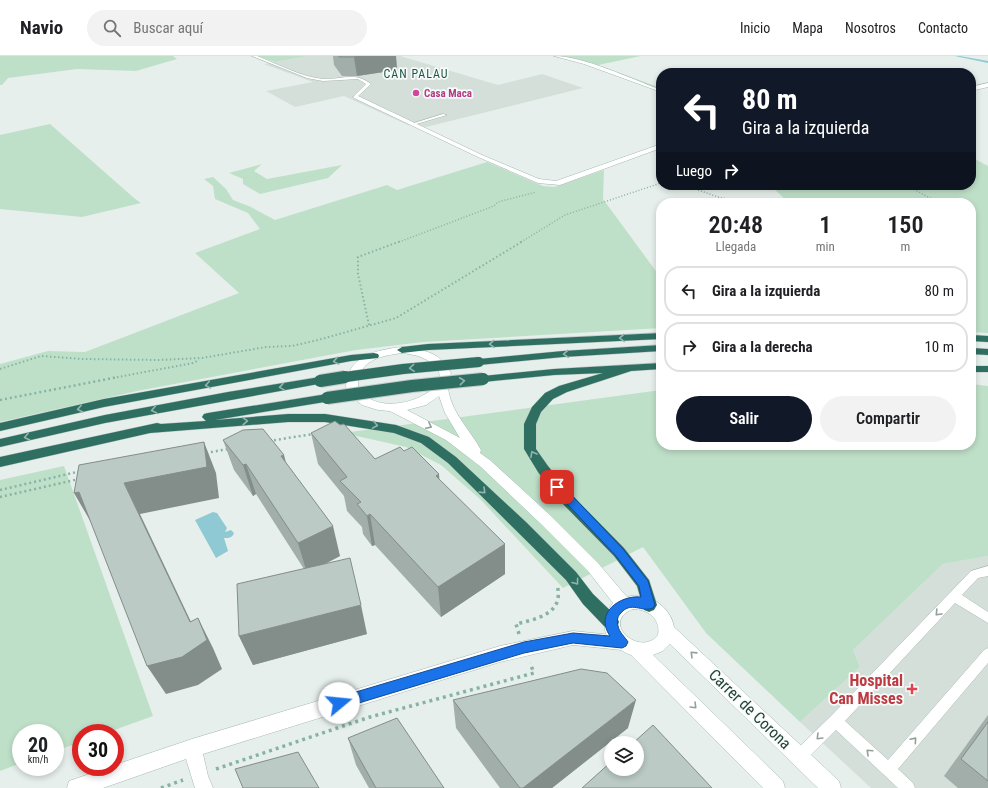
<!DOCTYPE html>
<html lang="es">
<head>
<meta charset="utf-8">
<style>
	:root { --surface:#fff; --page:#f2f2f2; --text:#202124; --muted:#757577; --line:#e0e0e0; --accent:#111827 }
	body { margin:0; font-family:"Roboto Condensed",sans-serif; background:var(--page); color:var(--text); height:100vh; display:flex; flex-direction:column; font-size:15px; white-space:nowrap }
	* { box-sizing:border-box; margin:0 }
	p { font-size:13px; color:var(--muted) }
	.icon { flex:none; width:22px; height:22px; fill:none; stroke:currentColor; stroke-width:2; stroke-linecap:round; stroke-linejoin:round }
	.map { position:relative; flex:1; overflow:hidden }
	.drawer { position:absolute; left:656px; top:142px; width:320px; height:252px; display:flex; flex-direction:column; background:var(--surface); border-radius:16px; box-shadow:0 2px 6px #0003 }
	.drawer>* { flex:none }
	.banner { position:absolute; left:656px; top:12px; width:320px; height:122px; border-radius:16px; box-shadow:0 2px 6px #0003; background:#111827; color:#fff; overflow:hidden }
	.buttons { position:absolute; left:604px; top:680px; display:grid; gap:8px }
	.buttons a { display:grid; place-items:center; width:40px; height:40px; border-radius:50%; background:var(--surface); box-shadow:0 2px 6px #0003; font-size:20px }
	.speed { position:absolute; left:12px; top:668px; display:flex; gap:8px; font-size:20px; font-weight:700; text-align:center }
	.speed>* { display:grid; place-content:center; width:52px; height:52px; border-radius:50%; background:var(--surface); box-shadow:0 2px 6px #0003; line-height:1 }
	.speed small { font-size:10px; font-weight:400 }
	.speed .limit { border:6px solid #d22; background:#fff; color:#111 }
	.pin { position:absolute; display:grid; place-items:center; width:34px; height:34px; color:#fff; margin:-17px; border-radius:8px; box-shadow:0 2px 6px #0006 }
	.me { position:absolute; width:44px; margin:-22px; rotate:73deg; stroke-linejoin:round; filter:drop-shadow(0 0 3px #0008) }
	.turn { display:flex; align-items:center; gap:14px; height:84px; padding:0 20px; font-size:18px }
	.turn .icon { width:52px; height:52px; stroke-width:2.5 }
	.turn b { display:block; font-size:28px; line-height:34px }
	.then { display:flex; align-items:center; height:38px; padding:0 20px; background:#0003; gap:8px; font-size:15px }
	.eta { display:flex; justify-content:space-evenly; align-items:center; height:68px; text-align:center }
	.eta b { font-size:24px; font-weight:600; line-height:28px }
	.cta { display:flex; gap:8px; margin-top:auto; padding:8px 20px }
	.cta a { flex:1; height:46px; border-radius:24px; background:var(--accent); color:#fff; font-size:16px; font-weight:600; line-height:46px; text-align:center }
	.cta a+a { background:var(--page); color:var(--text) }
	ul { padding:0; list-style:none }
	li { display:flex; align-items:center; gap:12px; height:50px; margin:0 8px 6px; padding:0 12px; border:2px solid var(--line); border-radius:16px }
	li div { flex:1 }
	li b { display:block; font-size:15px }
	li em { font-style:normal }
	header { display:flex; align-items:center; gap:24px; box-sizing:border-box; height:56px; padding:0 20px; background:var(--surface); border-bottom:1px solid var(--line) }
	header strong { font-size:19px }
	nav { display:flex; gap:22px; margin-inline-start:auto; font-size:14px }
	.search { width:280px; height:36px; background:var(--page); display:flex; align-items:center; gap:10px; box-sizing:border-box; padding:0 14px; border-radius:22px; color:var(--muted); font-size:15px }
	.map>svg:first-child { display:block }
	.built { fill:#d4dfda }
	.green { fill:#bfe0c8 }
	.water { fill:#8ec9d4 }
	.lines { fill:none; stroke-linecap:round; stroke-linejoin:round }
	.stream { fill:#8ec9d4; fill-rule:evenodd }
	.lane-casing { stroke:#a8b8b2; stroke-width:1 }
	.street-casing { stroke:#a8b8b2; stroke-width:1 }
	.secondary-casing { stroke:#a4bbb3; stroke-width:1 }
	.highway-casing { stroke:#c2cac8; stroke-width:1 }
	.path-far3 { stroke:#86b3a5; stroke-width:1.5; stroke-dasharray:1 2; stroke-linecap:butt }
	.path-far2 { stroke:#86b3a5; stroke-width:2; stroke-dasharray:1.5 2.5; stroke-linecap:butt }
	.path-far1 { stroke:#86b3a5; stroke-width:2.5; stroke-dasharray:2 3; stroke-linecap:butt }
	.path { stroke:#86b3a5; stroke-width:3.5; stroke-dasharray:3 4; stroke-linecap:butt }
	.lane { fill:#fff; fill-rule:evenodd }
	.street { fill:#fff; fill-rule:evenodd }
	.secondary { fill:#fff; fill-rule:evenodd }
	.highway { fill:#2f6f62; fill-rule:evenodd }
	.highway-bridge-far1-casing { stroke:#c2cac8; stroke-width:11; stroke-linecap:butt }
	.highway-bridge-casing { stroke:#c2cac8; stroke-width:14; stroke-linecap:butt }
	.highway-bridge-far1 { stroke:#2f6f62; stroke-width:10 }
	.highway-bridge { stroke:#2f6f62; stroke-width:12 }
	.wall { fill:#a1aea9 }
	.shaded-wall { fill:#838d89 }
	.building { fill:#bbcac4; stroke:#838d89 }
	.oneway { stroke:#93b5ae }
	.oneway2 { stroke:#92a09c }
	.route { fill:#1a73e8; stroke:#114b97 }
	.hotel-dot { fill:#d1479c; stroke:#f7fbf9; stroke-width:1.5 }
	.health-dot { fill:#e0444e; stroke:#f7fbf9; stroke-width:1.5 }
	.labels { text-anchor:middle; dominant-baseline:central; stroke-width:3.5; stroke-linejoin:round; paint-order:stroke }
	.far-hotel-label { font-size:11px; font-weight:bold; fill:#b23c85; stroke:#f7fbf9; text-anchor:start }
	.far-neighbourhood-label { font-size:12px; letter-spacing:1px; fill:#1f5548; stroke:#f7fbf9 }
	.near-health-label { font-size:16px; font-weight:bold; fill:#be3a42; stroke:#f7fbf9; text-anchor:end }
	.near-street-label { font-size:16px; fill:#24423a; stroke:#f7fbf9 }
</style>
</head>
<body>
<header>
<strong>Navio</strong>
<div class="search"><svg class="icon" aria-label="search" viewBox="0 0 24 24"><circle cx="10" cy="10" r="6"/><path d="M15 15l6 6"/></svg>Buscar aquí</div>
<nav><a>Inicio</a><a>Mapa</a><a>Nosotros</a><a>Contacto</a></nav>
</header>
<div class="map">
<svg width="988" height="732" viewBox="0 0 988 732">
	<rect width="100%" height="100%" fill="#e6efeb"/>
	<path class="built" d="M308,0H400L498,29L542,18L583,32L426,71L408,69L344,40L295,51L266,35L313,26L264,8Z
		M988,500V732H871L800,666L860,611L853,594L943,508Z"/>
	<path class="green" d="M0,0H173L177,3L136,15L77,13L8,22L2,29H0Z
		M257,0H308L275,6Z
		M558,0H641L598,9L661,32V35L585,6Z
		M50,68L134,142L141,147L82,161L0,153V79Z
		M971,101L988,110V277L971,276V147H789L770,129H971Z
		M487,106L543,130L554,131L604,114L603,143L661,222V272L423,286L356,294L137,335L0,366V308L48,295L85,296L239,237L195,197L260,173L248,157L215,143L213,130L204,123L213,121L226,133L233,144L251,151L275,164L387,129L397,134Z
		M262,108L254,115L267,123L342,109L328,122L260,138L243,128V123L229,117Z
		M971,328L988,330V500L943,508L853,594L860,611L800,666L706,577L643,491L563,532L480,443L441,409L406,391L343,377L661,334V389H971Z
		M64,410L153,660L106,677H81V686L55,695V677H21V707L0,715V424Z"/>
	<path class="water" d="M213,456L217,457L227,472L225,476L231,474L234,477C232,482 229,482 224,482L228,495L216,502L195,464Z"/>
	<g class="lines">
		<path class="stream" d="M955,0H960L988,5V7Z"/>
		<g class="lane-casing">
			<path id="lane" d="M252,0H257C278,8 301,21 323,23C341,24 355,15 371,28L356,42L354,40L366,28L358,23L323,25L307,22Z
				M554,0C583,0 632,23 661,34V36L584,8Z
				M443,58L447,59L413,69L411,68Z
				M988,510V520L978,522L962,539L988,556V567L955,547L845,665L888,704L984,594L988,592V607L898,713L913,727L915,732H898L836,674L804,706L799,708L794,706L792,701L794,696L831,660L971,515Z"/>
		</g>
		<g class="street-casing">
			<path id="street" d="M988,27V31L971,35V31Z
				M356,39L482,99L539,123L556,125L661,88V92L560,129L538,127L478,101L354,42L353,41Z
				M573,575L622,580L628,582L630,587L628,592L622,594L573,589L500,606L203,698L208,720L213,732H195L186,703L103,732H67L69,725L110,711H115V709L192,683L500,590Z"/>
		</g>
		<g class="secondary-casing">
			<path id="secondary" d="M402,291C425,295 438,294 451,317C450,321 447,328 448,331C450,355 470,374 481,394L480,397L491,405L551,460L598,507L627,541C647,534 671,551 674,571L839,725L841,732H818L670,588L663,595L653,599L783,725L785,732H763L631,599C607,590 595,569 613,547L588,515L541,468L481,411L446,384L390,355L378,354L362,349L356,344L346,331C347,300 376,294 402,291ZM402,297C409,298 417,299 423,302C471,323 403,361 370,343C365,340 362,335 358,330C358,304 380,300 402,297ZM439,340L445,357L460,382L407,354L426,349ZM633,553C648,553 661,563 658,579C640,602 599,566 633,553Z"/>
		</g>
		<g class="highway-casing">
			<path id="highway" d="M661,277V283L428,294L402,297L397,294L402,291L428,288Z
				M971,279L988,280V286L971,285Z
				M661,289V295L563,301L479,309L474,306L479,303L563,295Z
				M971,292L988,293V299L971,298Z
				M374,297L378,298L379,300L378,302L351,305L104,351L0,375V367L104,343L351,299Z
				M661,307V313L631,315L567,336L553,343L541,356L536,368V393L548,410L569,436L624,492L649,524L657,549L654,554L649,556L644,554L637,530L614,500L559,444L538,416L524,393V368L532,351L545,337L559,330L603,317L554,319L483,326L479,325L477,323L479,321L483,320L554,313Z
				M971,310H988V316H971Z
				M320,321L324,323L326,325L324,327L105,367L0,391V383L105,359L228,336Z
				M327,338L331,339L333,342L331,345L215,364L288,358H325L396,369L429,381L456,401L526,466L576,516L593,538L617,561L619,566L617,571L611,573L605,571L583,548L566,524L448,407L421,387L394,377L325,366H288L150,377L0,411V401L157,367L161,368L206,365L202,361L204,358L208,357Z"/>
		</g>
		<path class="path-far3" d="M684,129L718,141L744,147
			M906,129L930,142L931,147
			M399,186L494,150L498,146L536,136
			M521,186L565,159L661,127"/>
		<path class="path-far2" d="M369,269L358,218V201L401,185
			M0,313L41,300L82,303L158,304L202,302L266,291L292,290L318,284L396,262L523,185
			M113,322L193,307L199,304"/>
		<path class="path-far1" d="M0,344L118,321
			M269,385L313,378
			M206,397L228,393
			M0,434L81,415
			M0,441L79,423"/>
		<path class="path" d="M519,578L516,568C536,563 565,558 557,529
			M216,713L370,661L534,617L530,607
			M161,732L183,724"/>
		<use href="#lane" class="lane"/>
		<use href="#street" class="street"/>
		<use href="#secondary" class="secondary"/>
		<use href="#highway" class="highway"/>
		<g class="highway-bridge-far1-casing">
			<path id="highway-bridge-far1" d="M338,322L403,313L479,306"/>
		</g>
		<g class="highway-bridge-casing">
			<path id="highway-bridge" d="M320,325L345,321
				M327,342L412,330L483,323"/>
		</g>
		<use href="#highway-bridge-far1" class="highway-bridge-far1"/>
		<use href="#highway-bridge" class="highway-bridge"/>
	</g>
	<path class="wall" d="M333,0H396L397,14L357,20H342L334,9Z
		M311,377L375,403L404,395L439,418V424L505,518L441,561L375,489L372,490L363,478L362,471L347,455L344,440L318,408Z
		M223,384L286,407L340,500L325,508L367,578L253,609L239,580L304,513L256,438L253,440L234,414Z
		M453,644L628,672L552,732H500L456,672Z
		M988,659V732H958L944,720Z
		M348,682L444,732H369L356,709Z"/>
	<path class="shaded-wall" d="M359,0H396L397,14L357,20L354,1Z
		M204,386L216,417L219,442L140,458L201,587L198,562L213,592L222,613L198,629L166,638L147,610L190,566L124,427Z
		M284,399L292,430L281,400Z
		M246,408L256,438L253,440L243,409Z
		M439,418L441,449L436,420Z
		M79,436L92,468L74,437Z
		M370,458L375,489L372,490L367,460Z
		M333,470L340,500L307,517L298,487Z
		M505,488V518L441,561L438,531Z
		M361,549L367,578L253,609L239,580Z
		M636,644L628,672L552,732H523Z"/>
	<path class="building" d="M339,0H359L354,1H339Z
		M335,365L340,369L344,368L375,403L400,391L404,395L412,391L439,418L436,420L505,488L438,531L370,458L367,460L357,448L361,446L340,425L347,421L311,377Z
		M263,373L284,399L281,400L333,470L298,487L246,408L243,409L223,384L243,374Z
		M204,386L207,411L124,427L190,566L198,562L207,584L182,601L147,610L79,436L74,437L79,409Z
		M350,502L361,549L239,580L237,528Z
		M581,613L607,617L636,644L523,732H520L453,644Z
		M397,662L444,732H376L348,682Z
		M988,666V725L961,703Z
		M653,669L712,732H582L611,706V713H637V687H633Z
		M298,696L319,732H243L235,713Z"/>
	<defs><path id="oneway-chevron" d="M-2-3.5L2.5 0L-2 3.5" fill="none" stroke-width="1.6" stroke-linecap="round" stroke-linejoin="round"/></defs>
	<g class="oneway">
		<use href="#oneway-chevron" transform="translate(622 282) rotate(178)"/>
		<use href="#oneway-chevron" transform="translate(492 288) rotate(177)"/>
		<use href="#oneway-chevron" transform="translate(566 298) rotate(176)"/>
		<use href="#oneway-chevron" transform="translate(336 305) rotate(170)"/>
		<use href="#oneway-chevron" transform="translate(412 312) rotate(175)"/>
		<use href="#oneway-chevron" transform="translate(462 325) rotate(-6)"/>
		<use href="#oneway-chevron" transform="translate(208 329) rotate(170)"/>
		<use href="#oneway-chevron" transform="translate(282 331) rotate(171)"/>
		<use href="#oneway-chevron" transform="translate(80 353) rotate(167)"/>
		<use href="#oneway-chevron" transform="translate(154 354) rotate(169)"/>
		<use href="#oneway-chevron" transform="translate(245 365) rotate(-4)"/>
		<use href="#oneway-chevron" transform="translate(375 369) rotate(10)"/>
		<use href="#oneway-chevron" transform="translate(27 381) rotate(167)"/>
		<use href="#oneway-chevron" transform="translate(533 398) rotate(-119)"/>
		<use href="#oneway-chevron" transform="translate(483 435) rotate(44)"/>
		<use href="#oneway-chevron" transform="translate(576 526) rotate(53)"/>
	</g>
	<g class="oneway2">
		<use href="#oneway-chevron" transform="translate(429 370) rotate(27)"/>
		<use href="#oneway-chevron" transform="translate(938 557) rotate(133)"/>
		<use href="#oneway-chevron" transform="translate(693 598) rotate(-136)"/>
		<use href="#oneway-chevron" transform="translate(694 650) rotate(45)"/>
		<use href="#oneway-chevron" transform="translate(819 681) rotate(135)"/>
		<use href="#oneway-chevron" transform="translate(914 684) rotate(-49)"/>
		<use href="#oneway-chevron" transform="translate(869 696) rotate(-137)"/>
	</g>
	<path class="route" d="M557,427L561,428L623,493L648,525L655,549L653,552C642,557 631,544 620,558C617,561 617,566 618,570C619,576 625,581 628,586L626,590L622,592L573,587L524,597L339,653L334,651L332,647L334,642L339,641L524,586L573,577L610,580C594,557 620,539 641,541L639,530L616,500L554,434L552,431L554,428Z"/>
	<circle class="hotel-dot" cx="416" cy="37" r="4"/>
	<path class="health-dot" d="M910 627h4v4h4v4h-4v4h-4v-4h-4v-4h4z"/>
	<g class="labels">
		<g class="far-hotel-label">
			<text x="424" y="37">Casa Maca</text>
		</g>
		<g class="far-neighbourhood-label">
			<text x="416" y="18">CAN PALAU</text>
		</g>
		<g class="near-health-label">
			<text x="903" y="624">Hospital<tspan x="903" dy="18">Can Misses</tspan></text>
		</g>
		<g class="near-street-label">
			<text transform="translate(750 653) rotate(44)">Carrer de Corona</text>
		</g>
	</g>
</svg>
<div class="buttons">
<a><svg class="icon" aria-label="layers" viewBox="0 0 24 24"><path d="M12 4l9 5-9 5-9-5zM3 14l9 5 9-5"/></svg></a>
</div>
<div class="speed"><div>20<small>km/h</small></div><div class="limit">30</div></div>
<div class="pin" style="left:557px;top:431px;background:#d93025"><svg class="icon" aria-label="arrive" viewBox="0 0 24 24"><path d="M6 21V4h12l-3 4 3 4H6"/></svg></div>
<svg class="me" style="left:339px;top:647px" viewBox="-20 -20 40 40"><circle r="19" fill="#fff"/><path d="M0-13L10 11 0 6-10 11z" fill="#1a73e8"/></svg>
<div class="banner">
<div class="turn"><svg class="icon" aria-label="left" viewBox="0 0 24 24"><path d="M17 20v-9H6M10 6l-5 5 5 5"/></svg><div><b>80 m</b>Gira a la izquierda</div></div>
<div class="then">Luego<svg class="icon" aria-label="right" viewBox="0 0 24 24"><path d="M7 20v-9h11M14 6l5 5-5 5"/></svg></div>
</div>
<section class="drawer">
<div class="eta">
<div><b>20:48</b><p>Llegada</p></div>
<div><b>1</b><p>min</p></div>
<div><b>150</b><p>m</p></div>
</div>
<ul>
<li><svg class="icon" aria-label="left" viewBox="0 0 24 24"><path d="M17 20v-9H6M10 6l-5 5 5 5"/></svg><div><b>Gira a la izquierda</b></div><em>80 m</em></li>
<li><svg class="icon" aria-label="right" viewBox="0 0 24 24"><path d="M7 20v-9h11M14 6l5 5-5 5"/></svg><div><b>Gira a la derecha</b></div><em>10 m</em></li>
</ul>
<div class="cta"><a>Salir</a><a>Compartir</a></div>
</section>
</div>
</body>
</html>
